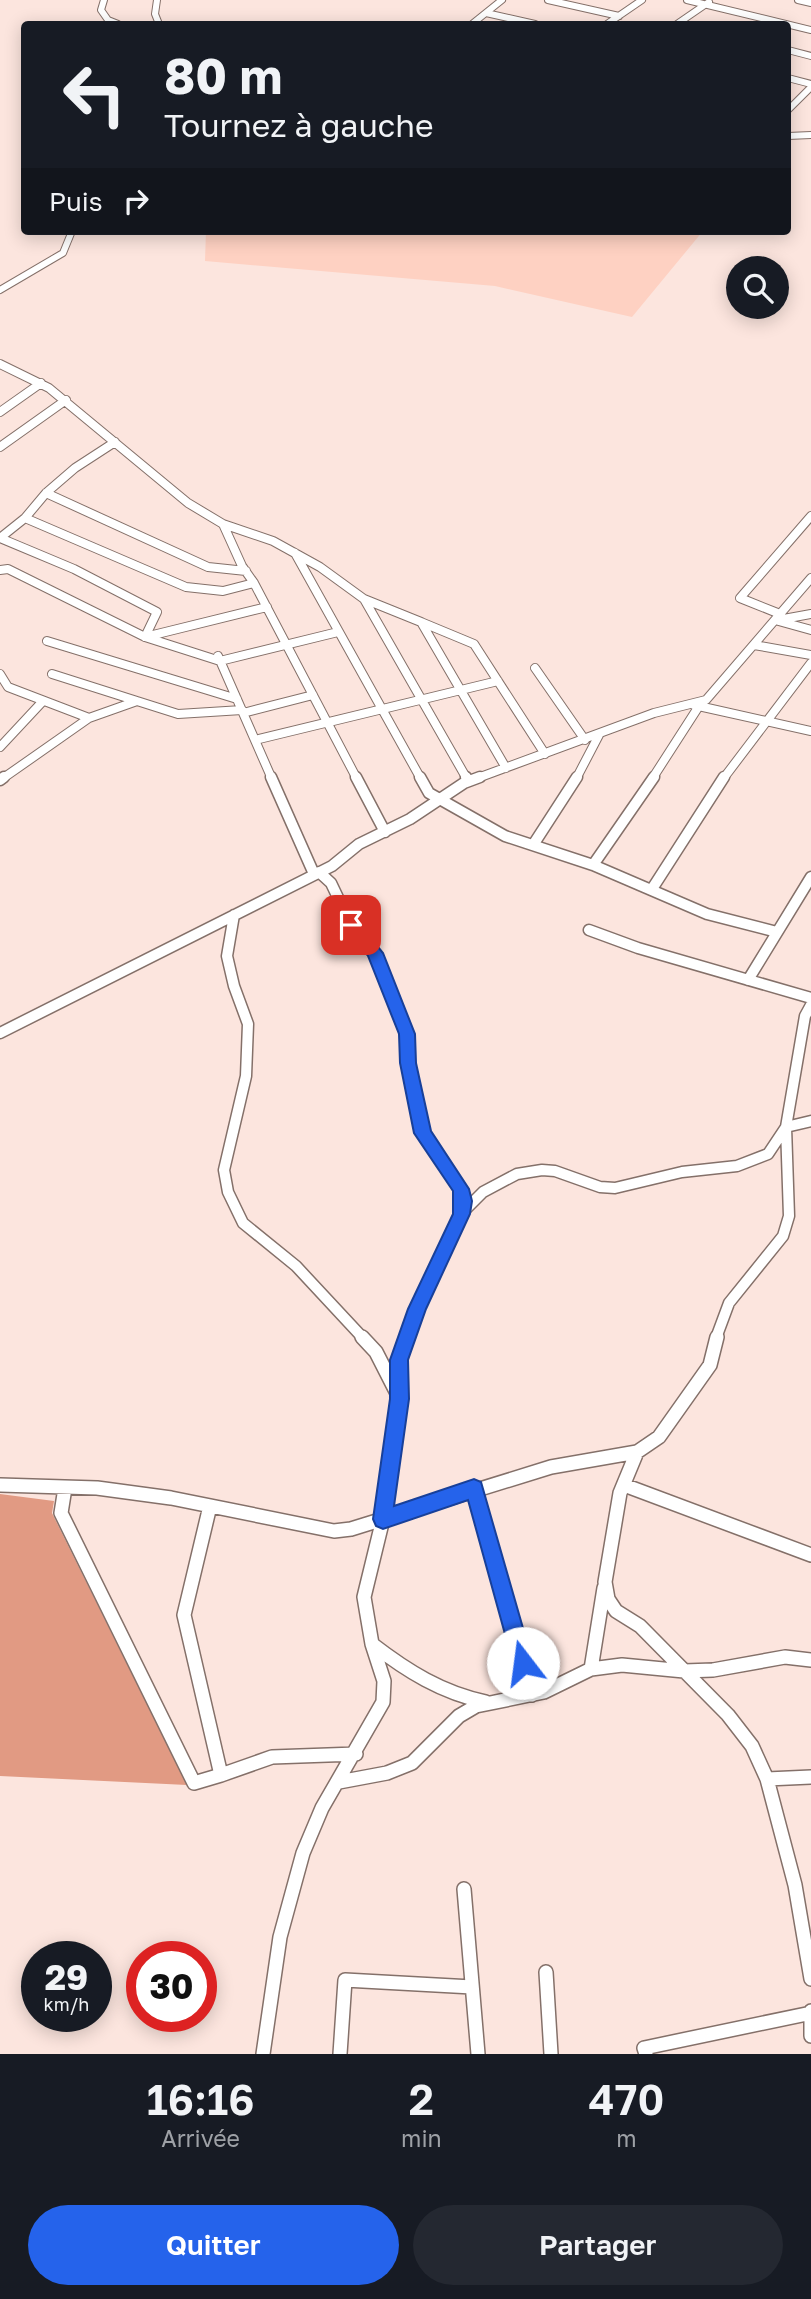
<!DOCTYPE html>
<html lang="fr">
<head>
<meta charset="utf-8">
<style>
	:root { --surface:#171b24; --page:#242831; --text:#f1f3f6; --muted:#9ea1a6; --accent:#2563eb }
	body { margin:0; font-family:"Golos Text",sans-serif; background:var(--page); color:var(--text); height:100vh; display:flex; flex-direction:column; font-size:26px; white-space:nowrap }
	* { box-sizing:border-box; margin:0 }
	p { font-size:23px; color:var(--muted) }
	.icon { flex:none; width:38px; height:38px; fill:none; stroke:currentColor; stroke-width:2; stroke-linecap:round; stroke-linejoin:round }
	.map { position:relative; height:2054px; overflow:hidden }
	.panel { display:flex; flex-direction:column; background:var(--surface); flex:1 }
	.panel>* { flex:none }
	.top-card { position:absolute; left:21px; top:21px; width:770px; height:214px; border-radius:7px; box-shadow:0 4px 18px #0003; background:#171b24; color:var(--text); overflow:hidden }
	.controls { position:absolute; left:726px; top:256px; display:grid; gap:14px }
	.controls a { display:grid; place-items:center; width:63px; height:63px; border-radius:50%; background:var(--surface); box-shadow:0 4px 18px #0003; font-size:35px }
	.speed { position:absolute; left:21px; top:1941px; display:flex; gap:14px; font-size:35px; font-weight:700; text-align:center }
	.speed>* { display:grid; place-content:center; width:91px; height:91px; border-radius:50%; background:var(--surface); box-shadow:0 4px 18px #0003; line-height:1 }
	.speed small { font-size:18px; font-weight:400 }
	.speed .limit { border:10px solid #d22; background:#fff; color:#111 }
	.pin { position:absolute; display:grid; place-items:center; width:60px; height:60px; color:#fff; margin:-30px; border-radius:14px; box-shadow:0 4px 10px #0006 }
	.me { position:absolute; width:77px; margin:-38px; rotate:345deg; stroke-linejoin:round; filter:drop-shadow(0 0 5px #0008) }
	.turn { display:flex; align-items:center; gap:24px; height:147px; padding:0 28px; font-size:32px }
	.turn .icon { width:91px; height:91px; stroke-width:2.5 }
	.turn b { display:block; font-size:49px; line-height:60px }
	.then { display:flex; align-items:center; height:66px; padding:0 28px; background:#0003; gap:14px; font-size:26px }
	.eta { display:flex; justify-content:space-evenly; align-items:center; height:119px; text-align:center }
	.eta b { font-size:42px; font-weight:600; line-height:49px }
	.primary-button { display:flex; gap:14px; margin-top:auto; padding:14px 28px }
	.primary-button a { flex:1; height:80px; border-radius:42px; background:var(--accent); color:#fff; font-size:28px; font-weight:600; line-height:80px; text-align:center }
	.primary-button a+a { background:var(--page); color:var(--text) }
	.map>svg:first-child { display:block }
	.green { fill:#fed1c2 }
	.forest { fill:#e19a83 }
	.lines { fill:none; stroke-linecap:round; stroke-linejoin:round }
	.minor-far3-casing { stroke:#847069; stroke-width:8 }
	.minor-far2-casing { stroke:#847069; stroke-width:10 }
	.minor-far1-casing { stroke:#847069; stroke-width:13 }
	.minor-casing { stroke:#847069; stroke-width:16 }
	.minor-far3 { stroke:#fff; stroke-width:6 }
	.minor-far2 { stroke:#fff; stroke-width:8 }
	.minor-far1 { stroke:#fff; stroke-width:10 }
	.minor { stroke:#fff; stroke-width:13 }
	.route { fill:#2563eb; stroke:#184099; stroke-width:2 }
</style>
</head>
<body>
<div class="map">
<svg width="811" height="2054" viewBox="0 0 811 2054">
	<rect width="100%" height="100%" fill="#fce5de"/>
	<path class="green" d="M206,231H703L632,317L495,286L205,261Z"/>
	<path class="forest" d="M0,1494L54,1501L52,1513L187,1785L0,1776Z"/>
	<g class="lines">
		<g class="minor-far3-casing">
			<path id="minor-far3" d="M104,0L101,10L108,20L118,24
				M157,0L155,14L159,24
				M548,0L619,16
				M687,0L811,30
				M798,0L811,3
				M486,13L535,24
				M472,24L502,0
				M607,24L642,0
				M677,24L709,2
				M788,50L811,56
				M788,78L811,84
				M788,110L811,87
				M788,136L811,135
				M0,290L63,253L72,231"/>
		</g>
		<g class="minor-far2-casing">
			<path id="minor-far2" d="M0,364L49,388L188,503L223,524L242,566L254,583L357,779
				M0,412L41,383
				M0,447L66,400
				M46,493L208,567L246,571
				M25,518L186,587L223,591L254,583
				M223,524L273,541L320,567L364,599L467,779
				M0,538L74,569L157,612L145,637
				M0,538L25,518L46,493L75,468L115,442
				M295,553L421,779
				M0,570L8,569L145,637L220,661L338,632
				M364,599L421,622L506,768
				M780,614L740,598L811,516
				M775,620L811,630
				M778,620L811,614
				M421,622L474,644L545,754
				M145,637L267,607
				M47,641L237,699
				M754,645L811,655
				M218,656L272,779
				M535,668L585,740
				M0,674L8,687L89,718L137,701L178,714L242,710
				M52,674L137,701
				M694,705L811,731
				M243,713L313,695
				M255,740L498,681
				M0,747L43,701
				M2,779L89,718
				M475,779L654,713L706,700L811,578
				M576,779L599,735
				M652,779L699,706
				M723,779L811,663"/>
		</g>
		<g class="minor-far1-casing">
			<path id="minor-far1" d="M271,777L314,874
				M356,777L385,832
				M420,777L429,793L505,836L593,865L707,914L777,932
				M466,777L468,781
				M0,780L4,777
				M533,845L577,777
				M593,865L654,777
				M319,872L331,883L351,925L375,953L407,1034L408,1063L423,1133L461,1189V1214
				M652,889L724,777
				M234,915L227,956L234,986L248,1024L246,1076L224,1170L228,1192L243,1223L296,1266L363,1338
				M589,930L638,948L811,998
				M748,980L811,877
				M0,1033L332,866L359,844L410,819L464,783L480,777
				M406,1338L461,1214L483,1192L517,1174L542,1170L555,1171L600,1187L615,1188L682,1172L737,1166L768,1154L786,1127L811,1121
				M716,1338L729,1303L783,1236L789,1216L786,1127L805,1016L811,1005"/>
		</g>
		<g class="minor-casing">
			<path id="minor" d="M400,1393L399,1360L407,1337
				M637,1452L620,1493L605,1582L608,1599L616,1611L640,1626L728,1715L752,1746L767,1779L795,1885L811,1979
				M0,1485L97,1488L171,1498L334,1531L351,1529L551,1467L637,1452L659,1437L710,1365L717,1337
				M624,1485L811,1555
				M65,1488L61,1513L194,1783L221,1775L184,1615L210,1506
				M474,1488L532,1695
				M372,1644C407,1671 442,1693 486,1702
				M591,1669L604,1588
				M221,1775L272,1757L356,1754
				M767,1779L811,1777
				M339,1782L387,1773L412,1763L459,1716L476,1706L544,1692L591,1669L622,1665L684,1671L713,1670L785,1657L811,1660
				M464,1889L478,2054
				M546,1972L551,2054
				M811,2011V2036
				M263,2054L280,1937L303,1853L322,1808L383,1702L384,1681L372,1644L364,1597L383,1519L400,1399L376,1352L362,1337
				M340,2054L345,1980L472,1987
				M646,2054L644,2048L811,2013"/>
		</g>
		<use href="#minor-far3" class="minor-far3"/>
		<use href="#minor-far2" class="minor-far2"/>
		<use href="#minor-far1" class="minor-far1"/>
		<use href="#minor" class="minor"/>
	</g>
	<path class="route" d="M351,919L357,921L383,953L415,1034L416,1063L431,1131L469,1189L472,1201L470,1214L426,1309L408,1360L409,1399L394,1506L474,1479L481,1482L533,1663L530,1670L523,1673L515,1670L513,1663L468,1500L383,1529L376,1526L373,1519L390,1399V1360L408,1309L453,1214V1191L414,1133L400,1063L399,1034L368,956L344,925Z"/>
</svg>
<div class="controls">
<a><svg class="icon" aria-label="search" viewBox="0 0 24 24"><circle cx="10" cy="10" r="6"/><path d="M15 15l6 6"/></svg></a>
</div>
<div class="speed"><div>29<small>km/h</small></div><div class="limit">30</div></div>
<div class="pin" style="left:351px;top:925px;background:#d93025"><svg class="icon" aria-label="arrive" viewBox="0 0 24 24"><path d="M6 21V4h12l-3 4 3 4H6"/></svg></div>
<svg class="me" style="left:523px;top:1663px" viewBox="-20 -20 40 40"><circle r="19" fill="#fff"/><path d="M0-13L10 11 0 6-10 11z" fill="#2563eb"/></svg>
<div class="top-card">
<div class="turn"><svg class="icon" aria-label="left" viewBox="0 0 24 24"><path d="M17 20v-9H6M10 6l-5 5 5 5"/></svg><div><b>80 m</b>Tournez à gauche</div></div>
<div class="then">Puis<svg class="icon" aria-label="right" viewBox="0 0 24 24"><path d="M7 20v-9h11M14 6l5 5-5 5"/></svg></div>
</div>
</div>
<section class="panel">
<div class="eta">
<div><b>16:16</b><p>Arrivée</p></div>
<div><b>2</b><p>min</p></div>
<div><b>470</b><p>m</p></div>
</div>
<div class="primary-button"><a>Quitter</a><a>Partager</a></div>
</section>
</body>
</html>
